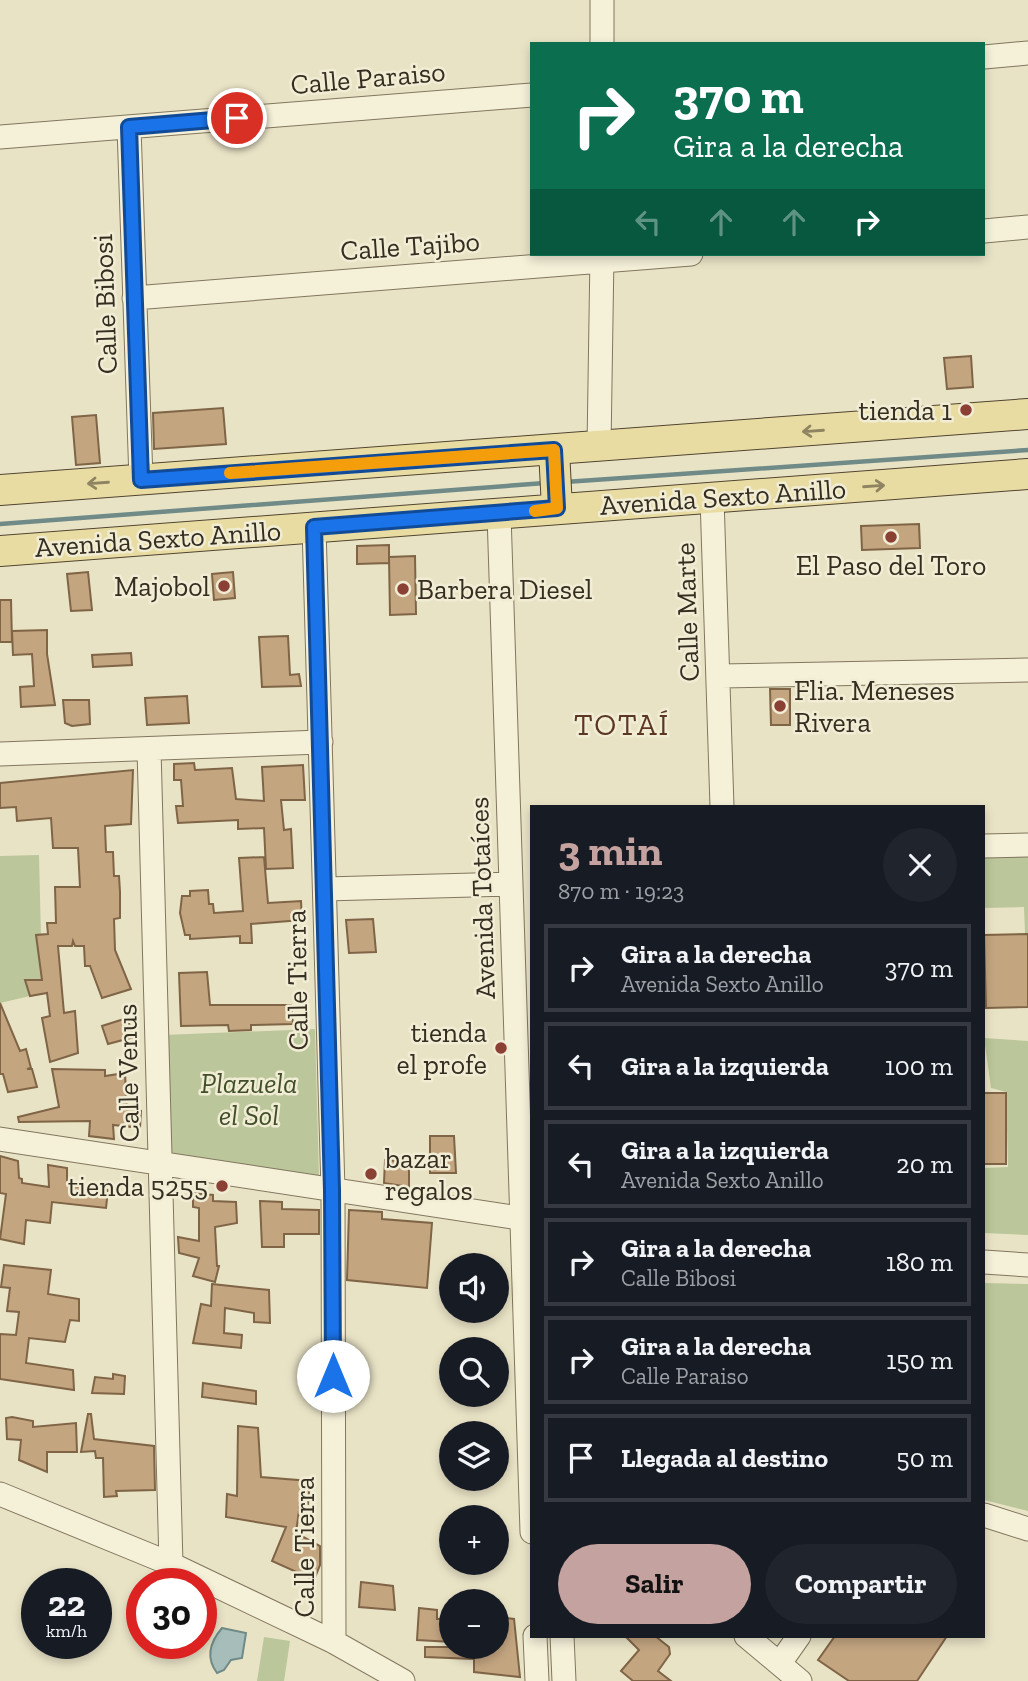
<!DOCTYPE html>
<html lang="es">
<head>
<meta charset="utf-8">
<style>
	:root { --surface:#171b24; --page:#20242c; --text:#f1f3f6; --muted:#9ea1a6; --line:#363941; --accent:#c3a29f }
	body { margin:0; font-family:"Zilla Slab",serif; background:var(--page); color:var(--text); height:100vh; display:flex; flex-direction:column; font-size:26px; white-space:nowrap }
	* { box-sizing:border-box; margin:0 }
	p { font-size:23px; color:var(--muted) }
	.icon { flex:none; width:38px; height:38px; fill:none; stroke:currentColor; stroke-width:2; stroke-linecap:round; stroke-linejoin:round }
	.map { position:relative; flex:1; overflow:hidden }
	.panel { position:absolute; left:530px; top:805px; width:455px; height:833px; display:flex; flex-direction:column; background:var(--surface); border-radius:0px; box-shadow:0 4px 10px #0003 }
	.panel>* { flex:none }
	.guide { position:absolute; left:530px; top:42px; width:455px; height:214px; border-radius:0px; box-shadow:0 4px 10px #0003; background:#0b6e4f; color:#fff; overflow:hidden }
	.buttons { position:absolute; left:439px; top:1253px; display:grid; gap:14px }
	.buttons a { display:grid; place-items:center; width:70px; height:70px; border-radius:50%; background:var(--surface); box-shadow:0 4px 10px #0003; font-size:35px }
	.speed { position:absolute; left:21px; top:1568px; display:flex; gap:14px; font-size:35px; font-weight:700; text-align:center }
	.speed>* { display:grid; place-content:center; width:91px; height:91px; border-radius:50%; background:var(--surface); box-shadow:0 4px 10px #0003; line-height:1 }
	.speed small { font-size:18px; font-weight:400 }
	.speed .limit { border:10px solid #d22; background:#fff; color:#111 }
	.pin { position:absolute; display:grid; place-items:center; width:60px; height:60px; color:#fff; margin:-30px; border:4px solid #fff; border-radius:50%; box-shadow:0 2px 7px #0007 }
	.me { position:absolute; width:77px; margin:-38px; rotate:0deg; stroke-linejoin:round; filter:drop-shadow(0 0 5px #0008) }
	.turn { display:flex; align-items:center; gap:24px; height:147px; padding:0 28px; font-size:32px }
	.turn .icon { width:91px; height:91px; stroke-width:2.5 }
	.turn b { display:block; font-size:49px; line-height:60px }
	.lanes { display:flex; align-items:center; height:66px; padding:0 28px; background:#0003; justify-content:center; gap:35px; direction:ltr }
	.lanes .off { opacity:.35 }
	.round { display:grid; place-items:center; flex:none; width:74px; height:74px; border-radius:37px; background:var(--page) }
	.headline { display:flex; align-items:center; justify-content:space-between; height:119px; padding:0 28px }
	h1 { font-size:42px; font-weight:800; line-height:52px; color:var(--accent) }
	.cta { display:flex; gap:14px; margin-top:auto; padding:14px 28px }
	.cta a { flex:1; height:80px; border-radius:42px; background:var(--accent); color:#111; font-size:28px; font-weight:800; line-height:80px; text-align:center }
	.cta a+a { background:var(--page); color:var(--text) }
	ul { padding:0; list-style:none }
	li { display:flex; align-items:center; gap:21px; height:88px; margin:0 14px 10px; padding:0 14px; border:4px solid var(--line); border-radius:0px }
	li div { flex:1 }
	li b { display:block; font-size:26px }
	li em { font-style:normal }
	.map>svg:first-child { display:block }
	.green { fill:#bbc69b }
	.water { fill:#a7bdba; stroke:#6f8a87; stroke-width:2 }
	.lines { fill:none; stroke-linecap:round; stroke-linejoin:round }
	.stream { stroke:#6f8a87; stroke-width:4.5 }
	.building { fill:#c3a580; stroke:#7f6446; stroke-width:2 }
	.minor-casing { stroke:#82765e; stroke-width:25 }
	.major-casing { stroke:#514431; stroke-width:32 }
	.minor { stroke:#f5f0d8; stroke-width:23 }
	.major { stroke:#e8dca2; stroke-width:30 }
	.oneway { stroke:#8e8461 }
	.route-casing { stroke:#114b97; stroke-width:18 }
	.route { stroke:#1a73e8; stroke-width:12 }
	.slow { stroke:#f59e0b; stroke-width:12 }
	.poi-dot { fill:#8b4034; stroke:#f1edd5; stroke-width:2.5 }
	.labels { text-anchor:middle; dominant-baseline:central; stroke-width:5; stroke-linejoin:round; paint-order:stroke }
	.street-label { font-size:28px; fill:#342d20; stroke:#f1edd5 }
	.poi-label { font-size:28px; fill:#342d20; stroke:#f1edd5; text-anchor:end }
	.park-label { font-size:28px; font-style:italic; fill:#404e29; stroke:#f1edd5 }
	.neighbourhood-label { font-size:30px; letter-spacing:2px; fill:#5c3724; stroke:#f1edd5 }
</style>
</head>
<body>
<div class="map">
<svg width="1028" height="1681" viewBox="0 0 1028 1681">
	<rect width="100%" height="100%" fill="#e9e3c6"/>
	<path class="green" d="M984,852L1028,853V933H1025L1024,907L984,908Z
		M39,855L42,980L25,981L30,996L0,1003V856Z
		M315,1029L319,1177L162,1156L163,1035Z
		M984,1038L1028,1041V1235L984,1233V1168L1008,1167L1006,1092L991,1088Z
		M984,1283L1028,1284V1511L984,1500Z
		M264,1637L290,1641L284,1681H257Z"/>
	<path class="water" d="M222,1628L246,1633L242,1658L231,1660L224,1670L217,1673C205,1657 210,1642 222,1628Z"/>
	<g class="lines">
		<path class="stream" d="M565,482L1028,450
			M0,524L545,483"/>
	</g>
	<path class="building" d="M971,356L973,387L947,389L944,358Z
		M223,408L226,444L154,449L153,413Z
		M96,415L100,463L76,465L72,417Z
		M919,524L920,548L862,550L861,526Z
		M389,545V563L357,564V546Z
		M415,556L416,614L390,615L389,557Z
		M88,572L92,610L71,611L67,574Z
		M233,572L235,598L214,600L212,574Z
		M0,600H11L12,642H0Z
		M47,630V654L55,705L21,707L20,687L34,686L32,654L13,655L12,631Z
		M288,636L290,675L299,674L301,686L262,687L259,637Z
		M131,653L132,665L93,667L92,655Z
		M770,689H790V725H771Z
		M187,696L189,723L147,725L145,698Z
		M63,700H89L90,724L72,726L65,723Z
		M194,763L195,770L232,768L236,799L264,801L262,767L303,765L305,800H281L284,830L291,829L293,868L266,869L264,828L238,829V820L178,823L176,806H183L181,780H174V764Z
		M133,770L131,824L105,826L106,852H113L114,876H119L120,892V918L114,919L115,950L131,989L102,998L90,966H85L84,946H75L73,941L72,946H58L64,1013L75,1011L78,1053L50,1062L42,1018L50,1016L47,993L30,996L25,980H42L36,935L48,934L47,923H56L55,887H80L78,848H53L51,818L17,821L16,807L0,808V783Z
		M264,857L268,903L301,901L302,920L251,924L252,943H240V936L190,939V935H185L180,913L182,896H190V891L208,890L209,904H213L214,913L243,911L239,858Z
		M373,919L376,952L349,953L346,920Z
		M1028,934V1007L986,1008L984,935Z
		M207,972L210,1005H291L293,1024L251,1025V1030L229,1031L228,1025L181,1026L179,973Z
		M0,1003L20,1051L26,1049L31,1068L27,1069H32L37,1087L8,1092L3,1074H0Z
		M127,1018L134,1037L108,1044L102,1026Z
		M52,1069L105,1070V1076L125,1073L127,1110L141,1111L140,1128L113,1125L114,1139L89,1136L90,1121L19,1122L18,1117L59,1107Z
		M984,1093H1006V1164H984Z
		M430,1136H454L456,1173H430Z
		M0,1156L18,1161L19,1178L22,1179V1183L49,1187L48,1165L67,1168V1185L108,1190L106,1208L52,1202L50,1223L26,1220L24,1244L0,1239L6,1194L0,1193Z
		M385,1160L409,1162V1187L384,1183Z
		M193,1193L213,1195V1201L236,1202L237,1223L215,1227L217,1266H219L215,1282L193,1276L199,1258L179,1253L178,1237L199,1241V1208L193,1207Z
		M260,1201L282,1202V1209L319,1210V1234H284V1247H262Z
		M349,1210L382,1212V1219L432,1223L427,1288L347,1280Z
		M4,1265L51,1270L48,1294L79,1299V1321L70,1320L65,1342L29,1338L26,1363L73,1370L74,1390L0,1379V1334L16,1335L19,1312L7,1311L10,1288L1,1287Z
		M212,1284L269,1290L270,1323L254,1322V1313L225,1308L224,1333L242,1335L241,1348L193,1343L201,1304L211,1306Z
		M113,1374L125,1376L124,1394L92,1393L95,1377L113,1379Z
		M203,1383L256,1391V1404L202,1397Z
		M88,1414H91L94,1439L154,1446L155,1490L116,1491L117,1496L104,1497L103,1458H96L95,1451L81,1452Z
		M12,1417L33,1421V1427L76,1423L77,1452H47V1472L19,1460L21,1440L7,1439L6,1418Z
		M238,1426L258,1428L261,1477L310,1481L308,1504L300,1503L296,1533L320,1546V1565L314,1580L272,1561L286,1527L226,1517L227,1494L237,1496Z
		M361,1582L393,1586L395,1610L359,1607Z
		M419,1608L437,1610V1619H452V1642L417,1640Z
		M497,1617L514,1619L520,1677L474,1672V1659L425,1657V1647H497Z
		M625,1636H655L669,1647L670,1654L658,1671L671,1681H633L621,1671L639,1650Z
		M835,1636H947L917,1681H849L818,1660Z"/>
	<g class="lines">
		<g class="minor-casing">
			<path id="minor" d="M602,0V44
				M984,57L1028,53
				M129,127L141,480
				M0,137L532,95
				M984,231L1028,227
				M134,298L691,254
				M599,447L602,254
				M712,498L722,807
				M499,514L532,1532
				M314,527L333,1190L334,1642
				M720,676L1028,670
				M149,749L171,1564
				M0,754L321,742
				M984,846L1028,845
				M325,889L511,884
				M0,1139L532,1220
				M984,1262L1028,1265
				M0,1494L171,1564L334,1642L403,1681
				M984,1515L1028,1529
				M535,1636L537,1681
				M562,1636L564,1681
				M746,1636L800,1681
				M780,1663L799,1636"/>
		</g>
		<g class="major-casing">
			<path id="major" d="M554,450L557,508
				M0,490L1028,414
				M0,551L1028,474"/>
		</g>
		<use href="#minor" class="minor"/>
		<use href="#major" class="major"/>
	</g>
	<defs><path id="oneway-shaft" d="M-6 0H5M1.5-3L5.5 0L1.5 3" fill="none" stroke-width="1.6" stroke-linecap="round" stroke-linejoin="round" transform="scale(1.75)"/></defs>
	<g class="oneway">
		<use href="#oneway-shaft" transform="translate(813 431) rotate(176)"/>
		<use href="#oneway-shaft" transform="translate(98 483) rotate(176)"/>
		<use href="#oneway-shaft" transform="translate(874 486) rotate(-4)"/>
	</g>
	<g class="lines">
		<g class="route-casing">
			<path id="route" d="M237,118L129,127L141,480L554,450L557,508L314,527L332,1190L333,1376"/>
		</g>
		<use href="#route" class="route"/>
		<path class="slow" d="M230,473L554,450L557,508L535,511"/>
	</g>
	<g class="poi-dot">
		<circle cx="966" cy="410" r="7"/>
		<circle cx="891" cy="537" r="7"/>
		<circle cx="224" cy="586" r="7"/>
		<circle cx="403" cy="589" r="7"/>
		<circle cx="780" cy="706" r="7"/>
		<circle cx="501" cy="1048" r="7"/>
		<circle cx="371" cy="1174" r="7"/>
		<circle cx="222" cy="1186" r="7"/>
	</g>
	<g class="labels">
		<g class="street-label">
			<text transform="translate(368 78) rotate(-5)">Calle Paraiso</text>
			<text transform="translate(410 246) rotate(-4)">Calle Tajibo</text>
			<text transform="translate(105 304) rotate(-92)">Calle Bibosi</text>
			<text transform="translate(723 497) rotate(-4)">Avenida Sexto Anillo</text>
			<text transform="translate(158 539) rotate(-4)">Avenida Sexto Anillo</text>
			<text transform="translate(687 612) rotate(-92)">Calle Marte</text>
			<text transform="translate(482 898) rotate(-92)">Avenida Totaíces</text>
			<text transform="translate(297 980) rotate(-91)">Calle Tierra</text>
			<text transform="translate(128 1073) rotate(-91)">Calle Venus</text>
			<text transform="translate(304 1547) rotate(-90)">Calle Tierra</text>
		</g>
		<g class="poi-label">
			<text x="952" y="410">tienda 1</text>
			<text x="891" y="565" text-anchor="middle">El Paso del Toro</text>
			<text x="210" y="586">Majobol</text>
			<text x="417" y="589" text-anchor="start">Barbera Diesel</text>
			<text x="794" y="690" text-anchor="start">Flia. Meneses<tspan x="794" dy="32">Rivera</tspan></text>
			<text x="487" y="1032">tienda<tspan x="487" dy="32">el profe</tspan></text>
			<text x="385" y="1158" text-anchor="start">bazar<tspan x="385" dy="32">regalos</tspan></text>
			<text x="208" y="1186">tienda 5255</text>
		</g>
		<g class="park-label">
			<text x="249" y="1083">Plazuela<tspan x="249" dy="32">el Sol</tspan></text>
		</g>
		<g class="neighbourhood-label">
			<text x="622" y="725">TOTAÍ</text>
		</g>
	</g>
</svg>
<div class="buttons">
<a><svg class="icon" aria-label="sound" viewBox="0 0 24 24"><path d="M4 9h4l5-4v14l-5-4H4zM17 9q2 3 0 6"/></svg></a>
<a><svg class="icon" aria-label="search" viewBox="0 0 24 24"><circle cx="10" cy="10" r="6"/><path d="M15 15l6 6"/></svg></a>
<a><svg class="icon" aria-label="layers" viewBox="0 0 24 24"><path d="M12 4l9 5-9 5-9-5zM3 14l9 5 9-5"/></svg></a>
<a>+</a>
<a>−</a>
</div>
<div class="speed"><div>22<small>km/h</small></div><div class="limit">30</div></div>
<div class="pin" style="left:237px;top:118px;background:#d93025"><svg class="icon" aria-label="arrive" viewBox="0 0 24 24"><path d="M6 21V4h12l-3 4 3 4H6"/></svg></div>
<svg class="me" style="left:333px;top:1376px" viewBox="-20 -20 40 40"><circle r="19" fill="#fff"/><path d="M0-13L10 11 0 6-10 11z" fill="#1a73e8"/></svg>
<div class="guide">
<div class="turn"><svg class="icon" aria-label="right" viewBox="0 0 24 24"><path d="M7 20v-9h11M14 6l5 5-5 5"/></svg><div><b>370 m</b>Gira a la derecha</div></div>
<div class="lanes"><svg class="icon off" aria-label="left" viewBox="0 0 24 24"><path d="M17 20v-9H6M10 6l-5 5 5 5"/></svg><svg class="icon off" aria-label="ahead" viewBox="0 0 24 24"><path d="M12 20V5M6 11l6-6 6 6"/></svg><svg class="icon off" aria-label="ahead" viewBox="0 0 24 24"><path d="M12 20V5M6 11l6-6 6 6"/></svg><svg class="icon" aria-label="right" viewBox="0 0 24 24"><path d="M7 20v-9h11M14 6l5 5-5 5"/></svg></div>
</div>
<section class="panel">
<div class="headline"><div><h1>3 min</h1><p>870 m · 19:23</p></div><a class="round"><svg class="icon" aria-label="close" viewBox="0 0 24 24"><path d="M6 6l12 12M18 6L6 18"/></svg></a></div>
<ul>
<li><svg class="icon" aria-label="right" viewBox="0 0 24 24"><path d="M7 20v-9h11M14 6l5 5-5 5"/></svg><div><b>Gira a la derecha</b><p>Avenida Sexto Anillo</p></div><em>370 m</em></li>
<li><svg class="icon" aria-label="left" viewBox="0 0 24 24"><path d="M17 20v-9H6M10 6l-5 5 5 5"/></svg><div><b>Gira a la izquierda</b></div><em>100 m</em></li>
<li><svg class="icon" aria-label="left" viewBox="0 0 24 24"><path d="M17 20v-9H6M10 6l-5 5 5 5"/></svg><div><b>Gira a la izquierda</b><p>Avenida Sexto Anillo</p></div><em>20 m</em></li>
<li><svg class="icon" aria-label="right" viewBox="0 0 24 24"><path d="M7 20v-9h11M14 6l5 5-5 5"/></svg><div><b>Gira a la derecha</b><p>Calle Bibosi</p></div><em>180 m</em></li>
<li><svg class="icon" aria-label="right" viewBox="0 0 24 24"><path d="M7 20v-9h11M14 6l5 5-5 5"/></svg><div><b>Gira a la derecha</b><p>Calle Paraiso</p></div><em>150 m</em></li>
<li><svg class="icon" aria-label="arrive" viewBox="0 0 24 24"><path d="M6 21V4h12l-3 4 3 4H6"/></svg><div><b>Llegada al destino</b></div><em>50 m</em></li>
</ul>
<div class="cta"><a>Salir</a><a>Compartir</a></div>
</section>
</div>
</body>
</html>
